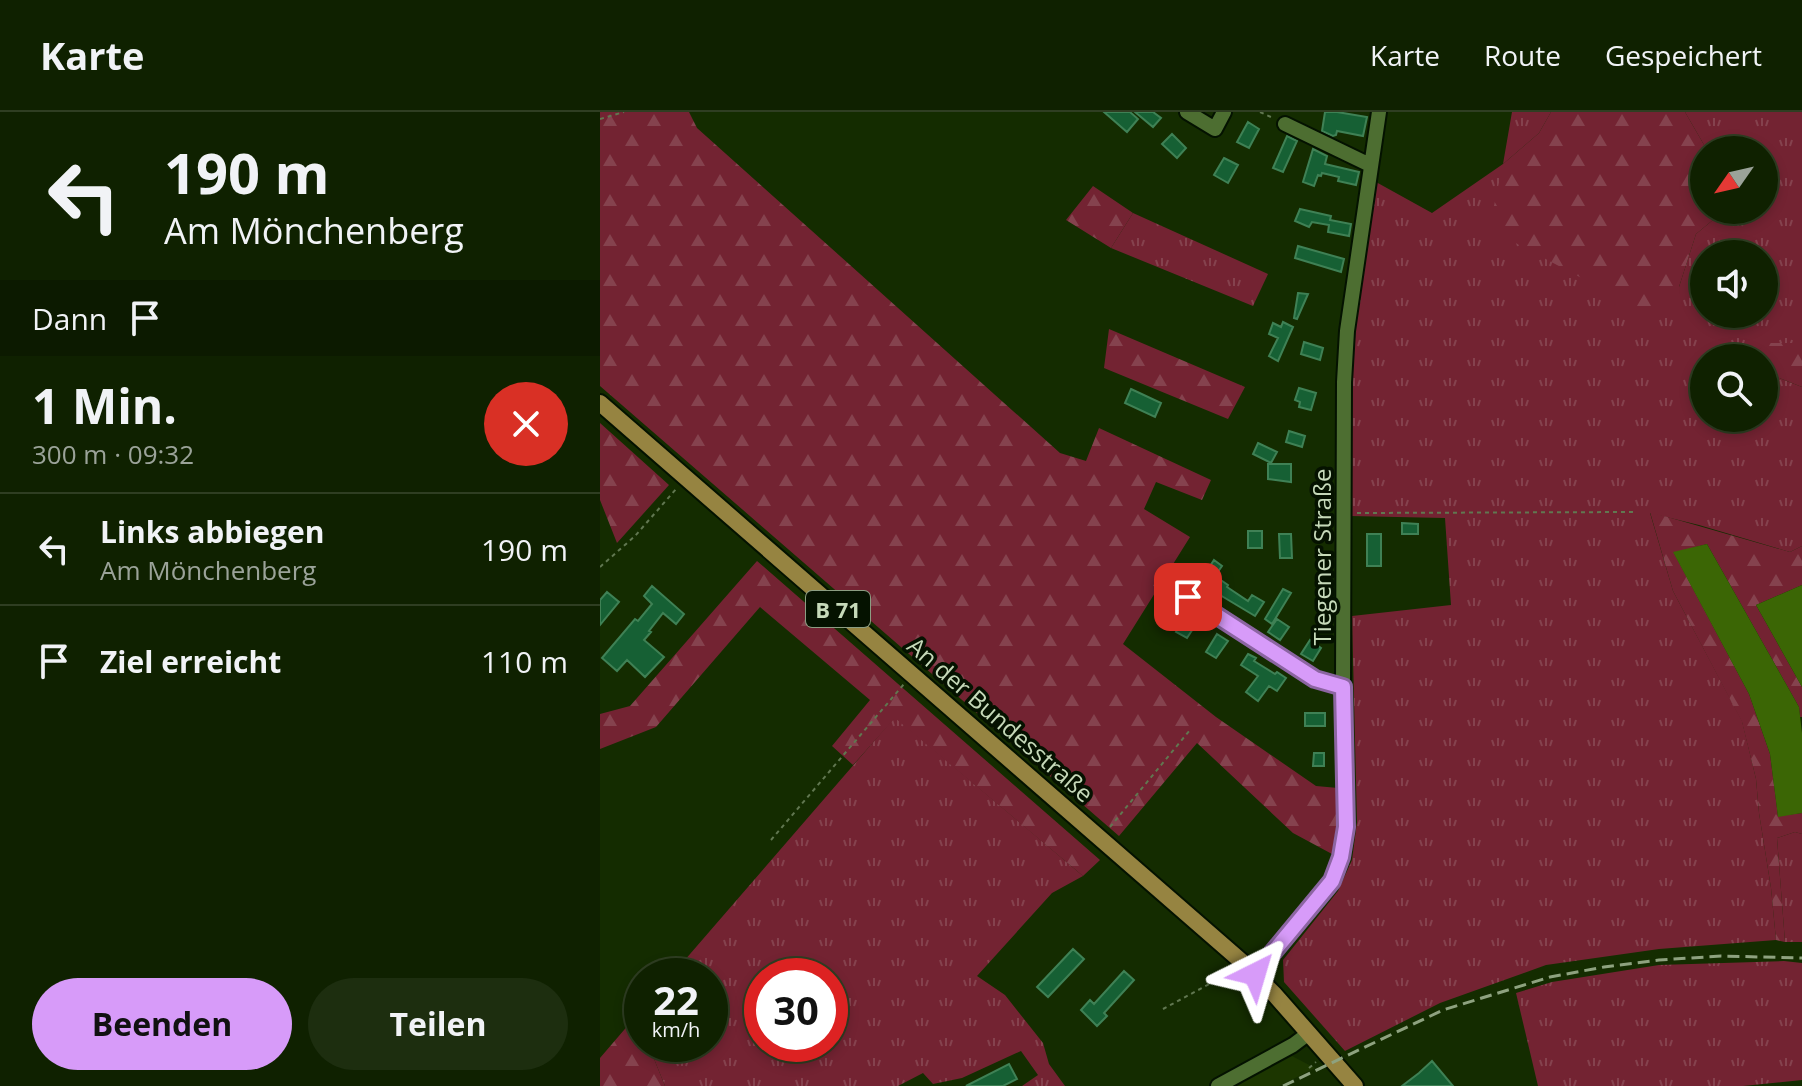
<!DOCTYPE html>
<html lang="de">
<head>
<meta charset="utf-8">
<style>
	:root { --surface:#0f2100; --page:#1d2e0f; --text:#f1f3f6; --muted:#9ba399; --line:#2f3e22; --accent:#d79bf9 }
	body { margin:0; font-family:"Open Sans",sans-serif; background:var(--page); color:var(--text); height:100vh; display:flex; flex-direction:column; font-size:30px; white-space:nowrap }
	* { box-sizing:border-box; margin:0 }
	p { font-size:26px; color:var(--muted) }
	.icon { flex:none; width:44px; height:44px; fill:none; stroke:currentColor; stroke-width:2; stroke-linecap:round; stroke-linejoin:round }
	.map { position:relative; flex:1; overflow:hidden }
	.sheet { display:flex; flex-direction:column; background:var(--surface); width:600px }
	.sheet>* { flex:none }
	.hud { background:#0f2100; color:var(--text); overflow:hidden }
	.needle { width:52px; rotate:236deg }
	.tools { position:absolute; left:1090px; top:24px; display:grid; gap:16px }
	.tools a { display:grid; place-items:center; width:88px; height:88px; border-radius:50%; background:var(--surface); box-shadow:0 4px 12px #0003,0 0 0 2px var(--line); font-size:40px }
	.speed { position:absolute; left:24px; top:846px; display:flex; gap:16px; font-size:40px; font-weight:700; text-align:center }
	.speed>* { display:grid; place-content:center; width:104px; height:104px; border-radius:50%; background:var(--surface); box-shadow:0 4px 12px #0003,0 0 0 2px var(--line); line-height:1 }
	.speed small { font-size:20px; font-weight:400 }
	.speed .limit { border:12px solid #d22; background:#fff; color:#111 }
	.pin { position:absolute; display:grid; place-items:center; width:68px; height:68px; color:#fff; margin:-34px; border-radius:16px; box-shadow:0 4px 12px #0006 }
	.me { position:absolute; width:88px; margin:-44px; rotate:40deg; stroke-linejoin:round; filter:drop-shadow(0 0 6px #0008) }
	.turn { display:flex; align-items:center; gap:28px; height:168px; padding:0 32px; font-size:36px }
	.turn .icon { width:104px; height:104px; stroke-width:2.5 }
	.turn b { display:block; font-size:56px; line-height:68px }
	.then { display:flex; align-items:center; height:76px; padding:0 32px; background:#0003; gap:16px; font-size:30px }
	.round { display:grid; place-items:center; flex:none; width:84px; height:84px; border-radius:42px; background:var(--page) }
	.overview { display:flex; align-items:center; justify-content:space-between; height:136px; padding:0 32px }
	h1 { font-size:48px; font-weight:700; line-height:60px }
	.cta { display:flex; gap:16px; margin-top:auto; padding:16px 32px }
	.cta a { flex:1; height:92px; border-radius:48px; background:var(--accent); color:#111; font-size:32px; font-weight:700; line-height:92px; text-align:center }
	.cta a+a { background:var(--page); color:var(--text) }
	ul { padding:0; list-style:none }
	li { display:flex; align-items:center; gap:24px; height:112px; padding:0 32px; border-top:2px solid var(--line) }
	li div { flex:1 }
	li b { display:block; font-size:30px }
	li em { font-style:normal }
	header { display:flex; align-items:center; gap:48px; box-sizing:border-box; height:112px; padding:0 40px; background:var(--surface); border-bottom:2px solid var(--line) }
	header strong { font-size:38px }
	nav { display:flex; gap:44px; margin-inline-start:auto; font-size:28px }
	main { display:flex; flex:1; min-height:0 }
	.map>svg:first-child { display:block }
	.built { fill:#1c3600 }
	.grass { fill:url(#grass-tufts); fill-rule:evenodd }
	.forest { fill:url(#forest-firs) }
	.water { fill:#3b6605 }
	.building { fill:#166034; stroke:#3f8155; stroke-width:2 }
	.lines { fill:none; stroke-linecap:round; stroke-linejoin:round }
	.minor-casing { stroke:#041200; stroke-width:18 }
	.major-casing { stroke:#041200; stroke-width:20 }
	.path { stroke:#617750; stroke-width:2; stroke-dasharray:4 4; stroke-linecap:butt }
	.minor { stroke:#4d6e31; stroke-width:14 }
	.major { stroke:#968441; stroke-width:16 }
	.rail { stroke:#8ea27f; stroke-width:3; stroke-dasharray:12 6; stroke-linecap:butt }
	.route-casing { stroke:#8c65a2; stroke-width:20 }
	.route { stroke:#d79bf9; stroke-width:14 }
	.labels { text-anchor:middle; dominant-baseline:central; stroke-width:7; stroke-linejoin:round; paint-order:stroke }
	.shield { fill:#051200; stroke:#8c9d82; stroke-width:2 }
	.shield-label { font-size:22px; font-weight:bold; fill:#c6d9b9 }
	.street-label { font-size:24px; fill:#c6d9b9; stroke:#051200 }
</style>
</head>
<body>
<header>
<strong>Karte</strong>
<nav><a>Karte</a><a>Route</a><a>Gespeichert</a></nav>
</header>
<main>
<section class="sheet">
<div class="hud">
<div class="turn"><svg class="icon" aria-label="left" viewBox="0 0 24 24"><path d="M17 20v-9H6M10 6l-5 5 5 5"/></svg><div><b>190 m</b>Am Mönchenberg</div></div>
<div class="then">Dann<svg class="icon" aria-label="arrive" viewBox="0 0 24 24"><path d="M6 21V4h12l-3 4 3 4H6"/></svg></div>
</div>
<div class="overview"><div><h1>1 Min.</h1><p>300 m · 09:32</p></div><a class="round" style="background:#d93025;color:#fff"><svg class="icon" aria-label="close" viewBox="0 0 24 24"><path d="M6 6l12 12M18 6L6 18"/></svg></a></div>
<ul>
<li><svg class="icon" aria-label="left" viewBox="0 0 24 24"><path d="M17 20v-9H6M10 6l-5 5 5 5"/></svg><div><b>Links abbiegen</b><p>Am Mönchenberg</p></div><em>190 m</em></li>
<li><svg class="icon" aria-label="arrive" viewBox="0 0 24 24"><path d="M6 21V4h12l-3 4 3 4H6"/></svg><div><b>Ziel erreicht</b></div><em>110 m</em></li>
</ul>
<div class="cta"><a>Beenden</a><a>Teilen</a></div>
</section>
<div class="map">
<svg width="1202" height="974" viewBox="0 0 1202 974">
	<defs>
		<pattern id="grass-tufts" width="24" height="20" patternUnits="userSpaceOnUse" patternTransform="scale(2)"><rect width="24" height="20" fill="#732332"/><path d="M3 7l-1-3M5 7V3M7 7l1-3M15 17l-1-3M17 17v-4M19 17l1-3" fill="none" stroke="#85424e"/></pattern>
		<pattern id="forest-firs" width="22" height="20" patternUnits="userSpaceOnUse" patternTransform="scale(2)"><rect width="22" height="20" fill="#732332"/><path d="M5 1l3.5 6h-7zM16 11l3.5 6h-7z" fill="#85424e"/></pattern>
	</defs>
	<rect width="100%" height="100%" fill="#142c00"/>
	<path class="built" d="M692,944L715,956L679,974H637Z"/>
	<path class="grass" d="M912,0H951L939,21L903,52L1079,175L1096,122L1125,98H1164V38H1107L1085,0H1202V231H1165L1154,246H1104V306H1164V260L1202,275V434L1190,440L1099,413L1050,401L1073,479L1142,609L1156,667L1159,701L1171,776L1176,828L1059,837L946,853L840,891L745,939L684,870L683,848L738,779L752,748L757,710L752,504L851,493L845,406L750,404L751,245L776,70L832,101L903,52ZM1104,142H1164V202H1104Z
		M533,101L668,162L653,194L511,136Z
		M295,605L483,764L452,781L377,864L405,883L443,931L449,952L465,974H422L438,963L421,939L362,966L333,972L323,961L298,974H65L48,932H110V864H71ZM162,864H230V932H162Z
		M1195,720L1202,722V830H1185L1177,726Z
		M1184,849L1202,851V968L1143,974H938L916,881L952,870L1059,853Z"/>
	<path class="forest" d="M0,0H89L97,16L460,341L486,349L499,316L611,368L602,388L556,370L544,397L590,425L523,532L616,605L716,674L738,676L737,710L732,742L693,721L597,631L519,724L0,274Z
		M951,0H1085L1107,38H1104V98H1125L1096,122L1079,175L1059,207L889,117L903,52L939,21Z
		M493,74L533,101L511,136L466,108Z
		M509,217L645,275L628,307L504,256Z
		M1164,231H1202V275L1164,260V246H1154Z
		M0,311L69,373L17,431L0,388Z
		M1050,400L1190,440L1202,434V473L1156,493L1202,575V605H1200L1199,595L1107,432L1074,441L1149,582L1170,642L1178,704L1202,701V722L1195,720L1177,726L1185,830L1176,828L1171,776L1159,701L1156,667L1142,610L1073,479Z
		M157,449L500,748L483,764L295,606L253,653L232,634L270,588L160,495L56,615L0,637V602L30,594Z
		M36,904L42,918V932H48L65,974H0V946Z"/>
	<path class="water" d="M1107,432L1199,595L1202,621V701L1178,705L1170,642L1149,582L1073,440Z
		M1202,473V575L1156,493Z"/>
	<path class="building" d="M504,0H530L538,7L527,20Z
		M535,0H553L561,6L553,15Z
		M725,0H737L767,5L763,24L737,19L736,23L733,24L722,19Z
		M648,10L659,17L649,36L637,30Z
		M572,22L586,36L577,46L562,32Z
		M687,24L697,29L683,60L673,56Z
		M713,37L727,44L725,52L759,60L756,73L738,69L739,65L722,61L721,64L718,63L714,74L703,70Z
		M624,46L638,53L628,71L614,63Z
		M700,97L731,104L730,108L751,112L749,124L728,120L729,113L712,110L709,115L695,109Z
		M698,134L744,147L741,160L695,146Z
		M698,181L708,182L697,207L694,206Z
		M683,210L693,215L678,249L669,244L678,226L669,222L673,211L681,215Z
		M704,230L723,236L720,248L701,242Z
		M699,276L716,281L711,298L699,295L700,290L695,288Z
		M531,277L561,291L555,305L525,291Z
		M689,319L705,324L702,335L686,330Z
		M658,331L677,340L671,351L653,342Z
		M668,352H691V370L668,367Z
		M802,411L818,412V422H802Z
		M648,419H662V436H648Z
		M679,422H691L692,446H680Z
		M767,422H781V454H767Z
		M614,448L622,454L615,464L628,473L627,475L648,489L652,483L664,490L655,504L595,468L604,455L608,457Z
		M52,474L84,502L76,512L63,501L49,519L51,520L44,528L64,545L45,565L27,548L17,559L2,546L35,507L38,509L52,492L44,484Z
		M683,477L691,481L672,512L665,507Z
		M7,480L19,490L0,513V488Z
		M587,503L598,509L587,526L576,520Z
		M677,507L689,515L680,528L668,520Z
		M617,522L628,529L616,546L606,540Z
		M710,528L721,536L713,549L701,542Z
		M648,542L656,546L654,549L675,562L677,560L686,566L677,579L669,574L658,589L646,580L658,564L641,553Z
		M705,601H725V614H705Z
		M714,641H724V654H713Z
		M473,837L484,847L448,885L437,875Z
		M524,859L534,868L504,901L507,904L497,914L481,898L490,888L494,892Z
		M832,949L853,974H802L819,961Z
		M409,952L417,967L403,974H366Z"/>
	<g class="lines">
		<g class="minor-casing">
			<path id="minor" d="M587,0L615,17L624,0
				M685,12L770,53
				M588,485L715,567L743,575
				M655,862L732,769L741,745L746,715L743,575L744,270L747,219L779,0
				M618,974L693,933L709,921"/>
		</g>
		<g class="major-casing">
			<path id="major" d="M0,291L641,849L675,883L755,974"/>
		</g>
		<path class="path" d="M660,0L673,6
			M0,7L24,0
			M757,401L1035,400
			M0,455L35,424L77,376
			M510,715L590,618
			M171,728L304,572
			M563,897L626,863L632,858
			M709,956L716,950"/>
		<use href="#minor" class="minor"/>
		<use href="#major" class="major"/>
		<path class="rail" d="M683,974L843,898L950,865L1004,855L1059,848L1121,844L1202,846"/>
	</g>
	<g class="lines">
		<g class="route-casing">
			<path id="route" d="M588,485L715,567L743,575L746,715L741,745L732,769L655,862"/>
		</g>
		<use href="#route" class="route"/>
	</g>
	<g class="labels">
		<rect class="shield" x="206" y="479" width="64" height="36" rx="6"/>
		<g class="shield-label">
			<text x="238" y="497">B 71</text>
		</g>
		<g class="street-label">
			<text transform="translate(721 445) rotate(-90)">Tiegener Straße</text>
			<text transform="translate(401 607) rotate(41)">An der Bundesstraße</text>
		</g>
	</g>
</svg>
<div class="tools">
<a><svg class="needle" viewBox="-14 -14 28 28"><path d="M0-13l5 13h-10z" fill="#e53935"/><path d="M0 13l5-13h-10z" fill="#9ba399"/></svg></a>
<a><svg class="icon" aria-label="sound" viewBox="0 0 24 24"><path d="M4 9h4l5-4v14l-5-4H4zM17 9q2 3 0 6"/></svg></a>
<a><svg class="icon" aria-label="search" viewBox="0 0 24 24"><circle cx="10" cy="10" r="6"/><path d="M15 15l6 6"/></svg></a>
</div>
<div class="speed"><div>22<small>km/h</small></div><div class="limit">30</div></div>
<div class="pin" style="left:588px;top:485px;background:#d93025"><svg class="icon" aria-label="arrive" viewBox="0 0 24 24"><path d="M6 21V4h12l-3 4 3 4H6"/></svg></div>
<svg class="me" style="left:655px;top:862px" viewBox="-20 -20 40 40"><path d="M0-17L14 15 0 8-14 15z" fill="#d79bf9" stroke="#fff" stroke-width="4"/></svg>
</div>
</main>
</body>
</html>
